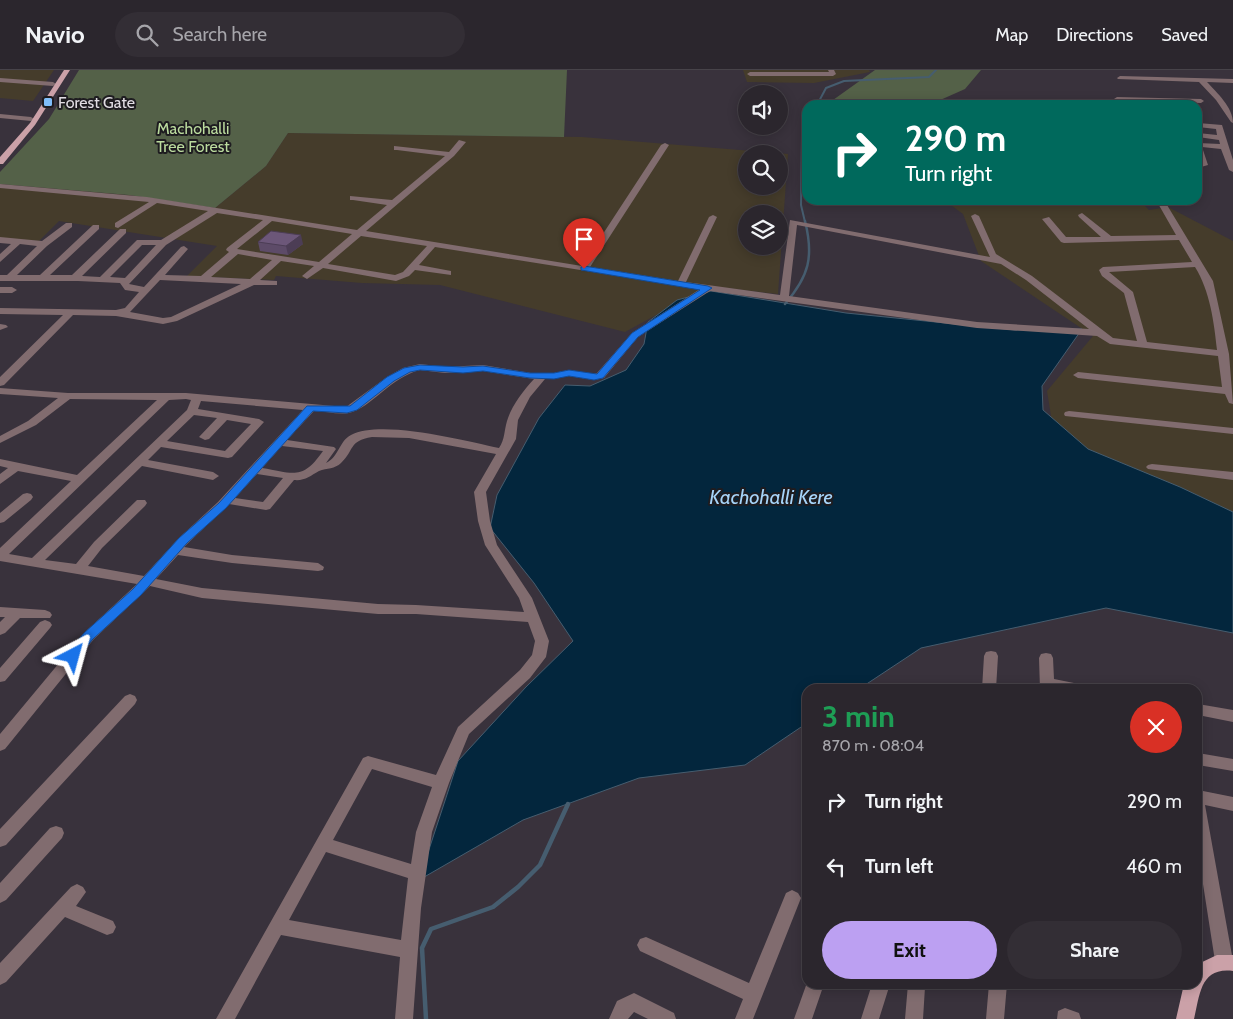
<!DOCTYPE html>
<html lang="en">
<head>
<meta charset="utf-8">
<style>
	:root { --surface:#2b262d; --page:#332e35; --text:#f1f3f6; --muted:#a6a5aa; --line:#474349; --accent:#bca0f2 }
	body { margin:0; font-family:Cabin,sans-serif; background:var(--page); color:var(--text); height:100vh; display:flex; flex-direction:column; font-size:19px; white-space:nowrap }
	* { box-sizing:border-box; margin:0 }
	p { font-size:16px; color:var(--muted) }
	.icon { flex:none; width:28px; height:28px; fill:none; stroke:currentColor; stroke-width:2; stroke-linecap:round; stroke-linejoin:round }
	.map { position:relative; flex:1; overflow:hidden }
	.drawer { position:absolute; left:802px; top:614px; width:400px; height:305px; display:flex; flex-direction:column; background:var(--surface); border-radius:15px; box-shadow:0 2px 12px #0003,0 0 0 1px var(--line) }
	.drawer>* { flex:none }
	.banner { position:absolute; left:802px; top:30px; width:400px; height:105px; border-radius:15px; box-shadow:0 2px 12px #0003,0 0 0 1px var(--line); background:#00695c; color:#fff; overflow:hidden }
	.fabs { position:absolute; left:738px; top:15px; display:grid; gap:10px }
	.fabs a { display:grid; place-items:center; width:50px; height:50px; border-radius:50%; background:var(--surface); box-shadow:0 2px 12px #0003,0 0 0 1px var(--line); font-size:25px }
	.pin { position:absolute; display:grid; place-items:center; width:42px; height:42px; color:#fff; margin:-51px -21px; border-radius:50% 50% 50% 0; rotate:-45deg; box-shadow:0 0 5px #0007 }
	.pin .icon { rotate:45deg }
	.me { position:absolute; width:55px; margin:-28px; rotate:39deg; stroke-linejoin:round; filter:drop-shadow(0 0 4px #0008) }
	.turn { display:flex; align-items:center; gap:18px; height:105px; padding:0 20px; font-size:22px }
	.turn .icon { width:65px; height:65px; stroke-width:2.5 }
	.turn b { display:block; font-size:35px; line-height:42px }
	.round { display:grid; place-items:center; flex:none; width:52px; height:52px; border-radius:26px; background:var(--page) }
	.overview { display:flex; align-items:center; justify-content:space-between; height:85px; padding:0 20px }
	h1 { font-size:30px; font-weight:800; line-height:38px; color:#1e9e55 }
	.action { display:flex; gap:10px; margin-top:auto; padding:10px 20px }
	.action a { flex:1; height:58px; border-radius:30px; background:var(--accent); color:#111; font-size:20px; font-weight:800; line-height:58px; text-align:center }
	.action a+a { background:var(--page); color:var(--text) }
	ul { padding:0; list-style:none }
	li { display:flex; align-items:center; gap:15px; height:65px; padding:0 20px }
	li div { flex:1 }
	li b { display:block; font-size:19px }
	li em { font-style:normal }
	header { display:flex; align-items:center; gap:30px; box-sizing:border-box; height:70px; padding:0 25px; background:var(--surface); border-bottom:1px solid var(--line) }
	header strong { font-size:24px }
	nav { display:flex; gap:28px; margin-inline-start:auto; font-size:18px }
	.search { width:350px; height:45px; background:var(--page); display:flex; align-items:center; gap:12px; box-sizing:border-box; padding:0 18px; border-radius:28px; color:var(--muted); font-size:19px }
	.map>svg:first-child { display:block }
	.industrial { fill:#453c2b; fill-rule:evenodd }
	.green { fill:#546148 }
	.water { fill:#03263d; stroke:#465d6f }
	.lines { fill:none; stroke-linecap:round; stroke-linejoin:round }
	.stream-far2 { stroke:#465d6f; stroke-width:2 }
	.stream-far1 { stroke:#465d6f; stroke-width:2.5 }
	.stream { stroke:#465d6f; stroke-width:4.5 }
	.minor { fill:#816c6f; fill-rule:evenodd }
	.major { fill:#cba1a8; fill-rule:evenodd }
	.wall { fill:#5d4b68 }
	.shaded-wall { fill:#4c3d55 }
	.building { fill:#6c5779; stroke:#4c3d55 }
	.route { fill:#1a73e8; stroke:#114b97 }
	.poi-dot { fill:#7fbdf9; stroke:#1e1c20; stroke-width:2 }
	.labels { text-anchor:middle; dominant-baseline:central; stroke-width:4; stroke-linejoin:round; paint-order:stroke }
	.far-poi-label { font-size:16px; fill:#e1dde3; stroke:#1e1c20; text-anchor:start }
	.far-park-label { font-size:16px; fill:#bbdb9e; stroke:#1e1c20 }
	.water-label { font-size:20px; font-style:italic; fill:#a6d4f9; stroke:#1e1c20 }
</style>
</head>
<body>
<header>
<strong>Navio</strong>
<div class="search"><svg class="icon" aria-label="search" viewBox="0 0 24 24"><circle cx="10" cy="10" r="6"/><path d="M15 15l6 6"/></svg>Search here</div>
<nav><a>Map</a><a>Directions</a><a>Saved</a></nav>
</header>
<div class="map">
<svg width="1233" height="949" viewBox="0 0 1233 949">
	<rect width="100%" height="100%" fill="#39323c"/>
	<path class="industrial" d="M0,0H54L33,31L0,28Z
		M743,0H869L870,2L814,13L747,12Z
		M288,63L582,67L788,84L778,224L709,216L625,262L440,215L362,213L276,206L274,210L187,206L217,176L59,151L39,171L0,168V114L129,125L215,138L266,96ZM746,84H779V116H746ZM746,144H779V176H746Z
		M944,130H1139L1149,140L1168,137L1233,171V447L1096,389L1052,352L1047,321L1093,266L981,191L963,144Z"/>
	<path class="green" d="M79,0H567L564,67L288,63L266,96L215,138L129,125L0,114V102L49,49Z
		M875,0H981L965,19L929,35H826Z"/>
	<path class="water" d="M711,221L846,243L1015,260L1082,259L1042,316L1043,340L1088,379L1180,417L1233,442V563L1106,538L921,578L859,619H808L807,653L745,695L639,708L523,750L419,810L458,691L526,617L573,571L534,513L490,458L497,425L539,348L565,315L590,316L626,300L644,274L648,252L677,230Z"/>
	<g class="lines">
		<path class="stream-far2" d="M817,35L826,18L844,11L929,7L936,0
			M805,152L801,135L802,64L808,56"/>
		<path class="stream-far1" d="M785,234C809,206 814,187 805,151"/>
		<path class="stream" d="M426,949L422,878L431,859L493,837L518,817L540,795L568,734"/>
		<path class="minor" d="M828,0H834L836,4L833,6H750L747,4L750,2H829Z
			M1120,6L1233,9V13L1207,12C1217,23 1233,37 1233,53L1231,52L1216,30L1199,12L1118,9L1117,8Z
			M0,8L53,12L56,14L53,16L0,12Z
			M1117,27L1201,29L1204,31L1201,33L1115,30L1114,29Z
			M0,44L31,47L34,49L31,51L0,48Z
			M1198,53L1222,55L1233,90V102L1229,100L1221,79L1202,77L1208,95L1201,97L1198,87V73L1220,74L1219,70L1198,67V63L1217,65L1216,59L1198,57Z
			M459,70L466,72L454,86L366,161L582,196L661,75L665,73L669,75L590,197L678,211L709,147L713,145L717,147L686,212L780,225L790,150L990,187L971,146L975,144L979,146L996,184L1032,206L1113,268L1137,271L1124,223L1102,206L1099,200L1103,197L1192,192L1179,170L1064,173L1061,172L1042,149L1049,147L1066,167H1101L1079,147L1078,145L1082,143L1111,166L1176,165L1156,130H1164L1213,211L1229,284L1233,334L1229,333L1225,324L1078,308L1073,305L1078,302L1222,317L1218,286L1110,274L1097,266L977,258L710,221L638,267L604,308L594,310L569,306L545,309L530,327L518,350L516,369L486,422L490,451L497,475L532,528L549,571L546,587L530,608L469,664L449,713L432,762L421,838L413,949H395L400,887L281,865L235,949H216L363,688L368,686L436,705L458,657L520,600L532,585L535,571L528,552L416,544H378L202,528L150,516L94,569L5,679L0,681V664L84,563L137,514L0,491V478L71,411L18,401L0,414V404L8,398L0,396V389L77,405L157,330L70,329L36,355L0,373V366L28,351L58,328L0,324V318L68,323H186L346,337L387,307L403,298L420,294L445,297L483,295L531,303H554L569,300L594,304L597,303L632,263L700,219L435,177L419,195L451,201V205L415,200L409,206L396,211L323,198L307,209L302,206L314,196L281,191L260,210L277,211V215H254L177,251L163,254L116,246L73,245L4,315L0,316V307L63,245L0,244V238L116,240L125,238L139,222L125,220L120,213L78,211H0V205H7L37,176L20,174L0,192V184L11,174L0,173V167L42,171L66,153H72V157L47,176L17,205H40L93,155H99V159L50,205H72L120,159H126V163L82,206L100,207L137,170H161L208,141L157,133L118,158L115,157V153L149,132L0,118V114L147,127L357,160L387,135L353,130H350V126L392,130L445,86L397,80H394V76L449,82ZM217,143L263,150L227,178L226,180L229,182L201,206L165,205L188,179L184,176L181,177L144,217L129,214L166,175ZM272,151L352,164L319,192L237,179ZM797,155L1001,194L1026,210L1089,259L977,252L789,226ZM361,166L427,176L403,202L395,205L328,194ZM142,175H156L125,208L110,207ZM238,184L272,190L250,209L211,207ZM1195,197C1210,221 1214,252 1217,280L1147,272L1133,222L1109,202ZM160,210L241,214L171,247L163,248L130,242ZM420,300L445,303L483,301L534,309C523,321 512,335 507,351C504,361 505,369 499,378C465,371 382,349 351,365C339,371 339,387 326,393L336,379L334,377L287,370L314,341C325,341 338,345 349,343C371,338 391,307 420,300ZM186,329L191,330L187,340L32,488L9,484L169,330ZM201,331L303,340L218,432L179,468L144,506L88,496L102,478L145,436L147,433L145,430H137L94,472L76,494L45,490L142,396L213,410L219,406L213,402L148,390L161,377L228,388L232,387L264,352L259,349L198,339ZM194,345L217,348L199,367L205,370L209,369L227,350L251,354L225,381L167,371ZM372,367L409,368L496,384L474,422L478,451L485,475L519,528L524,542L416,535L378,534L202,518L156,509L178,485L232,493L318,501L323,500L324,497L318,493L232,485L184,477L229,434L266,440L270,439L294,410C305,411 310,406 319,401C327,398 335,399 341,393C355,380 348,371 372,367ZM282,376L323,381C302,411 294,403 262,398ZM257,404L283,408L263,432L235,428ZM372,699L432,717L416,762L411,794L333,770ZM326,782L408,808L401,870L289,850Z
			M0,217H12L17,220L12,223H0Z
			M0,254L6,255L8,257L0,260Z
			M1069,341L1233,358V364L1065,346L1064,344L1065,342Z
			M1152,394L1233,402V410L1148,399L1146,397L1148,395Z
			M27,423L31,424L33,427L31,430L4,452L0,453V443L23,424Z
			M0,537L45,540L50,542L52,545L50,548H20L5,563L0,565V552L5,547H0Z
			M45,550L50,552L52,555L50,558L5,611L0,612V598L40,552Z
			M991,581L996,582L998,586L996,619H982L984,586L986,582Z
			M1046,583L1051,584L1053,588L1054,609L1084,615L1086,619H1040L1039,588L1041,584Z
			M130,624L135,626L137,630L135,634L6,775L0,777V759L125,626Z
			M1198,634L1233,640V652L1198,645Z
			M1198,683L1233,689V701L1198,695Z
			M1198,720L1233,727V741L1205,735L1233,891L1230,897L1224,899L1218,897L1215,891L1198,782Z
			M56,756L62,758L64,763L62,768L6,830L0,833V813L50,758Z
			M77,814L83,817L86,822L76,836L113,851L116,857L113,863L107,865L65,847L6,912L0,915V893L71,817Z
			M792,820L798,823L801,828L753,949H735L743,929L640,881L637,875L640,869L646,867L749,913L786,823Z
			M808,910V914H824L812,949H794Z
			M872,914H890L879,949H861Z
			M908,914H924L925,917L923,949H905Z
			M989,914H1007L1004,949H986Z
			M634,923L674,943L676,949H648L634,942L628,949H609L617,931Z
			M1065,938L1079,943L1081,949H1057L1058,941Z"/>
		<path class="major" d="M64,0H70L35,55L3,94H0V87L30,53Z
			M1217,885H1233V901C1200,897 1200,925 1194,949H1176L1184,914H1198V894Z"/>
	</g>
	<path class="wall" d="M258,172L303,174L288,185L260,181Z"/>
	<path class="shaded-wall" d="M301,165L303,174L288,185L286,176Z"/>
	<path class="building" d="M271,161L301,165L286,176L258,172Z"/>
	<path class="route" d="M584,196L708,216L712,218L638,267L603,308L594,310L569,306L554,309L530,308L483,301L463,303L420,300L410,302L394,311L357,340L347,343L313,341L226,438L187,473L141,525L93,569L77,589H68L66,586L68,582L84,563L133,519L179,468L219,433L307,336H350L387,307L404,298L420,295L463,297L483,296L530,303H554L569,300L597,304L632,263L700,220L581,200V197Z"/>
	<rect class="poi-dot" x="43" y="27" width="10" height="10" rx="2.5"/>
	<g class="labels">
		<g class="far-poi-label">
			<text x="58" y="32">Forest Gate</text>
		</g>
		<g class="far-park-label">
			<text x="193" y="58">Machohalli<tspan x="193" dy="18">Tree Forest</tspan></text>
		</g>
		<g class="water-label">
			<text x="771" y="427">Kachohalli Kere</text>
		</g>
	</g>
</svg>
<div class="fabs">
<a><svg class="icon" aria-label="sound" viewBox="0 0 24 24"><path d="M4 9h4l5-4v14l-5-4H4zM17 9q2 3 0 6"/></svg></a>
<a><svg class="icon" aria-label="search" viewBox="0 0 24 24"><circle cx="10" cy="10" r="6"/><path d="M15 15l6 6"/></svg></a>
<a><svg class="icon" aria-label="layers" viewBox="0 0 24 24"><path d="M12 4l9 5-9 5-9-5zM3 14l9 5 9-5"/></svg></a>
</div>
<div class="pin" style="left:584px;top:199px;background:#d93025"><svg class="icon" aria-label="arrive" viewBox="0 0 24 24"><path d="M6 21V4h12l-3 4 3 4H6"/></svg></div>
<svg class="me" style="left:73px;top:586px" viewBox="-20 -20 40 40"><path d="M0-17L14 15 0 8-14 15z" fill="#1a73e8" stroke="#fff" stroke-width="4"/></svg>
<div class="banner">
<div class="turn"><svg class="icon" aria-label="right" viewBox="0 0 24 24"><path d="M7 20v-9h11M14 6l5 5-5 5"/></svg><div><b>290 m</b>Turn right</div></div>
</div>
<section class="drawer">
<div class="overview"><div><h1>3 min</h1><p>870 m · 08:04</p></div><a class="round" style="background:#d93025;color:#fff"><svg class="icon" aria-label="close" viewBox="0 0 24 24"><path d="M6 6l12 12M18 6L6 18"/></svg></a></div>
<ul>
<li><svg class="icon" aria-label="right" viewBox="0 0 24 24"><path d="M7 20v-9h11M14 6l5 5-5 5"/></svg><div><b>Turn right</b></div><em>290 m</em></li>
<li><svg class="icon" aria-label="left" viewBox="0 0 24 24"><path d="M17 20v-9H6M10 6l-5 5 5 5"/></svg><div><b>Turn left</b></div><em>460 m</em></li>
</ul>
<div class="action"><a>Exit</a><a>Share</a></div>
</section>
</div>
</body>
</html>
